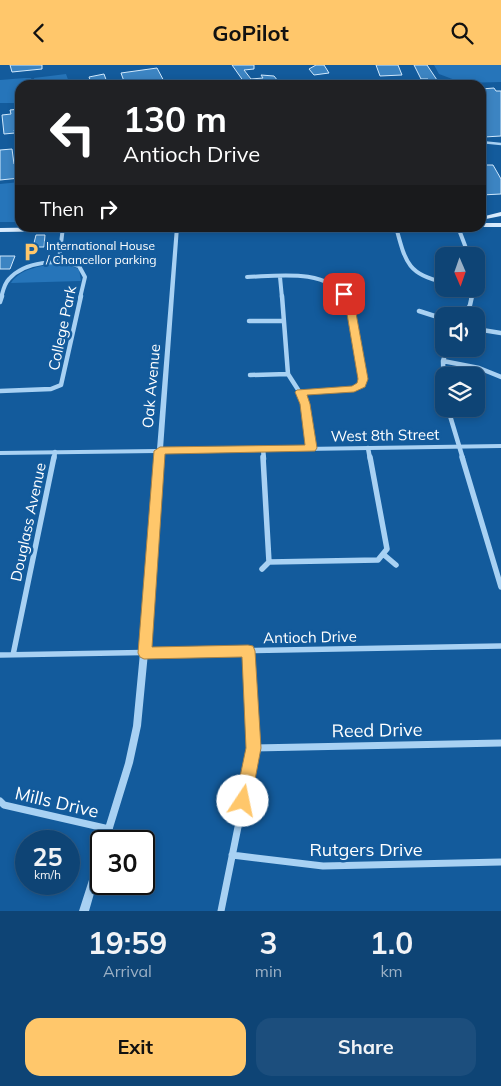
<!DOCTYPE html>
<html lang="en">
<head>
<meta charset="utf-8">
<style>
	:root { --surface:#0e4475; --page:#1c4e7d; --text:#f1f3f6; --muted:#9bb0c5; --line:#2e5c87; --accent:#ffc76b }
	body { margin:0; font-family:Mulish,sans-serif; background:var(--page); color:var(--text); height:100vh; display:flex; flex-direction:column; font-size:19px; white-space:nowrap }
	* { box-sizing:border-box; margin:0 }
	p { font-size:16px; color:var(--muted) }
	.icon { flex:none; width:28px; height:28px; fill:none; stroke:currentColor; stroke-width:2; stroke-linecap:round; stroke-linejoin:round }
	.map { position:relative; height:846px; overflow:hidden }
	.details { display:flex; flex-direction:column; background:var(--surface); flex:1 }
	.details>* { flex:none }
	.top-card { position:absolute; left:15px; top:15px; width:471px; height:152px; border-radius:15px; box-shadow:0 2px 8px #0003,0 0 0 1px var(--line); background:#202124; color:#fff; overflow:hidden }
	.needle { width:32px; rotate:178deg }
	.buttons { position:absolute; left:435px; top:182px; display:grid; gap:10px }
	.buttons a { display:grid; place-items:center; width:50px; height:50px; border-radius:10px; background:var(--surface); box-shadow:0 2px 8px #0003,0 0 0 1px var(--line); font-size:25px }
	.speed { position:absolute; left:15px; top:765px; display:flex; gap:10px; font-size:25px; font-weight:700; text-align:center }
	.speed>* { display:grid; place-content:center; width:65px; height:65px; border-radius:50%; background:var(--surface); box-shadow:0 2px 8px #0003,0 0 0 1px var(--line); line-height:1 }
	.speed small { font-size:12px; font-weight:400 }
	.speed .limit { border:2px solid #111; border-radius:8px; background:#fff; color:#111 }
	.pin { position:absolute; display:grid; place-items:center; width:42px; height:42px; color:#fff; margin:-21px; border-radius:10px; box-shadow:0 2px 8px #0006 }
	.me { position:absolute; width:55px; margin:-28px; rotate:11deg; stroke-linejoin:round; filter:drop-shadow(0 0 4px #0008) }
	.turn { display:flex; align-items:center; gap:18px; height:105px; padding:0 25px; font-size:22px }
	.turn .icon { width:65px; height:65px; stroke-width:2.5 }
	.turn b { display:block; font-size:35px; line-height:42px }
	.then { display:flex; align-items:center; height:48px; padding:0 25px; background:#0003; gap:10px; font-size:19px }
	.eta { display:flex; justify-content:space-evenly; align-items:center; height:85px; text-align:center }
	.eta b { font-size:30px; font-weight:700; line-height:35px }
	.cta { display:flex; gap:10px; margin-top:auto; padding:10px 25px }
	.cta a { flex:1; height:58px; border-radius:15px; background:var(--accent); color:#111; font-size:20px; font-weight:700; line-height:58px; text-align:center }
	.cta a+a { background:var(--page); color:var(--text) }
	header { display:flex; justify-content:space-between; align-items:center; height:65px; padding:0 25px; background:var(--accent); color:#111; font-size:22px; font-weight:700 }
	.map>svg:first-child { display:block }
	.green { fill:#2675ba }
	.building { fill:#3c84c2; stroke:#d1e9fd }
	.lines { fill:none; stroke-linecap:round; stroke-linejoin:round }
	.minor-far4 { stroke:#a8d1f3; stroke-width:2.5 }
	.minor-far3 { stroke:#a8d1f3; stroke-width:4 }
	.minor-far2 { stroke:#a8d1f3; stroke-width:4.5 }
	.minor-far1 { stroke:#a8d1f3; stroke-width:5.5 }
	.minor { stroke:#a8d1f3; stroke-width:7 }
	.tertiary { fill:#a8d1f3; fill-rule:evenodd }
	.secondary { fill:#d8ebfd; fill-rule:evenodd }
	.route { fill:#ffc76b; stroke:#a68146 }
	.labels { text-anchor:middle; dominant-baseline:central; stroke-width:5; stroke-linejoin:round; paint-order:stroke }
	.far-poi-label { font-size:12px; fill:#fff; stroke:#135b9c; text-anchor:start }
	.street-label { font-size:15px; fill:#fff; stroke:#135b9c }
	.near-street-label { font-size:18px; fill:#fff; stroke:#135b9c }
</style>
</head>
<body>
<header><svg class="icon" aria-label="back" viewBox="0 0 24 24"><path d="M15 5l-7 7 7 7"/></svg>GoPilot<svg class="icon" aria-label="search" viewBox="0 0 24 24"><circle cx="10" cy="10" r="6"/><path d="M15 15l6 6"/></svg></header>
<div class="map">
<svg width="501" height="846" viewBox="0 0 501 846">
	<rect width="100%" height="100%" fill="#135b9c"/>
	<path class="green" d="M434,0H501V17L463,18L439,9Z
		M66,9L70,20H35L34,13Z
		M25,13H31L33,20H20V38H0V15Z
		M20,117V157H0V119Z
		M62,198L79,204L81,216L11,218C20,203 45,200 62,198Z"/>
	<path class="building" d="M10,0H42V4L12,7Z
		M232,0H254V4L244,5L251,14L263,13L261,10L274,11L278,16L252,19L251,16L244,17Z
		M316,0H324L329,8L314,10L309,4Z
		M376,0H398L402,10L380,11Z
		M414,0H427L439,18H432L428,14H421Z
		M157,3L166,20H158L156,16L125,19L121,8Z
		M104,9L108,20H92L89,12Z
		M494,23L496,26H501V71L484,72L481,67V24Z
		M20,44V65H14L15,68L4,69L2,50L11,49L10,45Z
		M12,84L14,99L20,98V113L0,115V85Z
		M481,100H493L501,114V129L481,130Z
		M36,170H45L44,182H33Z
		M0,191H15L10,204H0Z"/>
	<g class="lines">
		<path class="minor-far4" d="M481,77L501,79"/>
		<path class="minor-far3" d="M396,162C405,195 407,210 444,217
			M458,162L469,191
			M59,195L63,162
			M247,212C278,211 325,203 346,233
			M280,212L282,233
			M332,219L343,211
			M1,233C3,226 4,219 9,214C25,196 58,194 79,201L85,212L80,233
			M471,233L473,224"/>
		<path class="minor-far2" d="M282,231L288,309L304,334L311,383
			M0,237L2,231
			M419,246L444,254
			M464,251L470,240L472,231
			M249,256H282
			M476,264L501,268
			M443,296L479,303L501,312
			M250,310L288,309
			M0,326L51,324L61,320L81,231
			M300,327L354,324L362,320L363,314L349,237L345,231
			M444,327L443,296L447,284
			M448,344L463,394
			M368,383L370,394
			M263,384L264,394
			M54,394L55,387"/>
		<path class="minor-far1" d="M263,392L269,497L378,495L387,484L370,392
			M462,392L501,522
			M383,489L396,500
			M262,504L269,497
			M248,586L249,595
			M0,590L501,581
			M13,590L54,392"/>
		<path class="minor" d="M254,683L501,678
			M0,736L4,740L109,764
			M232,790L323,801L501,797
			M221,846L254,683L248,594"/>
		<path class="tertiary" d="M175,162H179L163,384L501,379V383L163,388L148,588L141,661L133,698L109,776H101V778V776L125,698L133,661L140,588L157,388L0,390V386L157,384Z
			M101,786V804L89,846H79L97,790L98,787Z"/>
		<path class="secondary" d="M501,147V151L481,155V152Z
			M481,158H501V162H481Z
			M65,162H207L205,164L0,167V163Z"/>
	</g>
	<path class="route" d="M344,226L347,227L354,237L368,314L365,322L354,327L307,330L310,339L317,383L315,386L165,389L152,582L248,580L253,581L255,586L261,683L251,736L249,742L243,744L238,742L235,736L246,683L242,592L144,594L140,592L138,588L154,386L160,382L305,380L300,339L295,327L297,325L352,321L357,318L358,314L345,237L339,229Z"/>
	<defs>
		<g id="parking-bare" transform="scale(1.5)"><path d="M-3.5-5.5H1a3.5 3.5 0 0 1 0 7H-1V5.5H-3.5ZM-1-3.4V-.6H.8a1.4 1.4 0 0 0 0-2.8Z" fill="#ffc76b" stroke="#135b9c" stroke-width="2.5" paint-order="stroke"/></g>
	</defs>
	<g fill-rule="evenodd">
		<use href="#parking-bare" x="31" y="187"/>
	</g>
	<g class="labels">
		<g class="far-poi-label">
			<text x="46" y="180">International House<tspan x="46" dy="14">/ Chancellor parking</tspan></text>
		</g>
		<g class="street-label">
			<text transform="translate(62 263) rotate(-78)">College Park</text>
			<text transform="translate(151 321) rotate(-85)">Oak Avenue</text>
			<text transform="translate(385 370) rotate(-1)">West 8th Street</text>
			<text transform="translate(28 457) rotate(-78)">Douglass Avenue</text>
			<text transform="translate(310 572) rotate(-1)">Antioch Drive</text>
		</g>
		<g class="near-street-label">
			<text transform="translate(377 665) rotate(-1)">Reed Drive</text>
			<text transform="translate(57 737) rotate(13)">Mills Drive</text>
			<text x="366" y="784">Rutgers Drive</text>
		</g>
	</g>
</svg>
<div class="buttons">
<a><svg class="needle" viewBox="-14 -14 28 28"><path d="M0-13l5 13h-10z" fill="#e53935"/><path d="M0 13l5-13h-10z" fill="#9bb0c5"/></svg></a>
<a><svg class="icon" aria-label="sound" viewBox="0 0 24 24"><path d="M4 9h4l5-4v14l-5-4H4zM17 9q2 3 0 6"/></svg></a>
<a><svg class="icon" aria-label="layers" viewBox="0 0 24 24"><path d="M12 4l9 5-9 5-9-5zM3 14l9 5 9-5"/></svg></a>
</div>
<div class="speed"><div>25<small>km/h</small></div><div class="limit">30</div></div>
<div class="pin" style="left:344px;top:229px;background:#d93025"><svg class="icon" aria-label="arrive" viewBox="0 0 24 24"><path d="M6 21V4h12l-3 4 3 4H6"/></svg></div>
<svg class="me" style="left:243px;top:736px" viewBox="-20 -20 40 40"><circle r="19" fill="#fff"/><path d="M0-13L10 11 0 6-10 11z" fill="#ffc76b"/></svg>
<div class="top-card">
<div class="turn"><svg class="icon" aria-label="left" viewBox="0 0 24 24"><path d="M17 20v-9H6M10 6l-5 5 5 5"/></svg><div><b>130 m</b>Antioch Drive</div></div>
<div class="then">Then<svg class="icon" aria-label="right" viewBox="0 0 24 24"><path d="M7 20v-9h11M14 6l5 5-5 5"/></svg></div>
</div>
</div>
<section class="details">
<div class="eta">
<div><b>19:59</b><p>Arrival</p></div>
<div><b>3</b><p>min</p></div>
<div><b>1.0</b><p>km</p></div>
</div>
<div class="cta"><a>Exit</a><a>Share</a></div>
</section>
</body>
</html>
